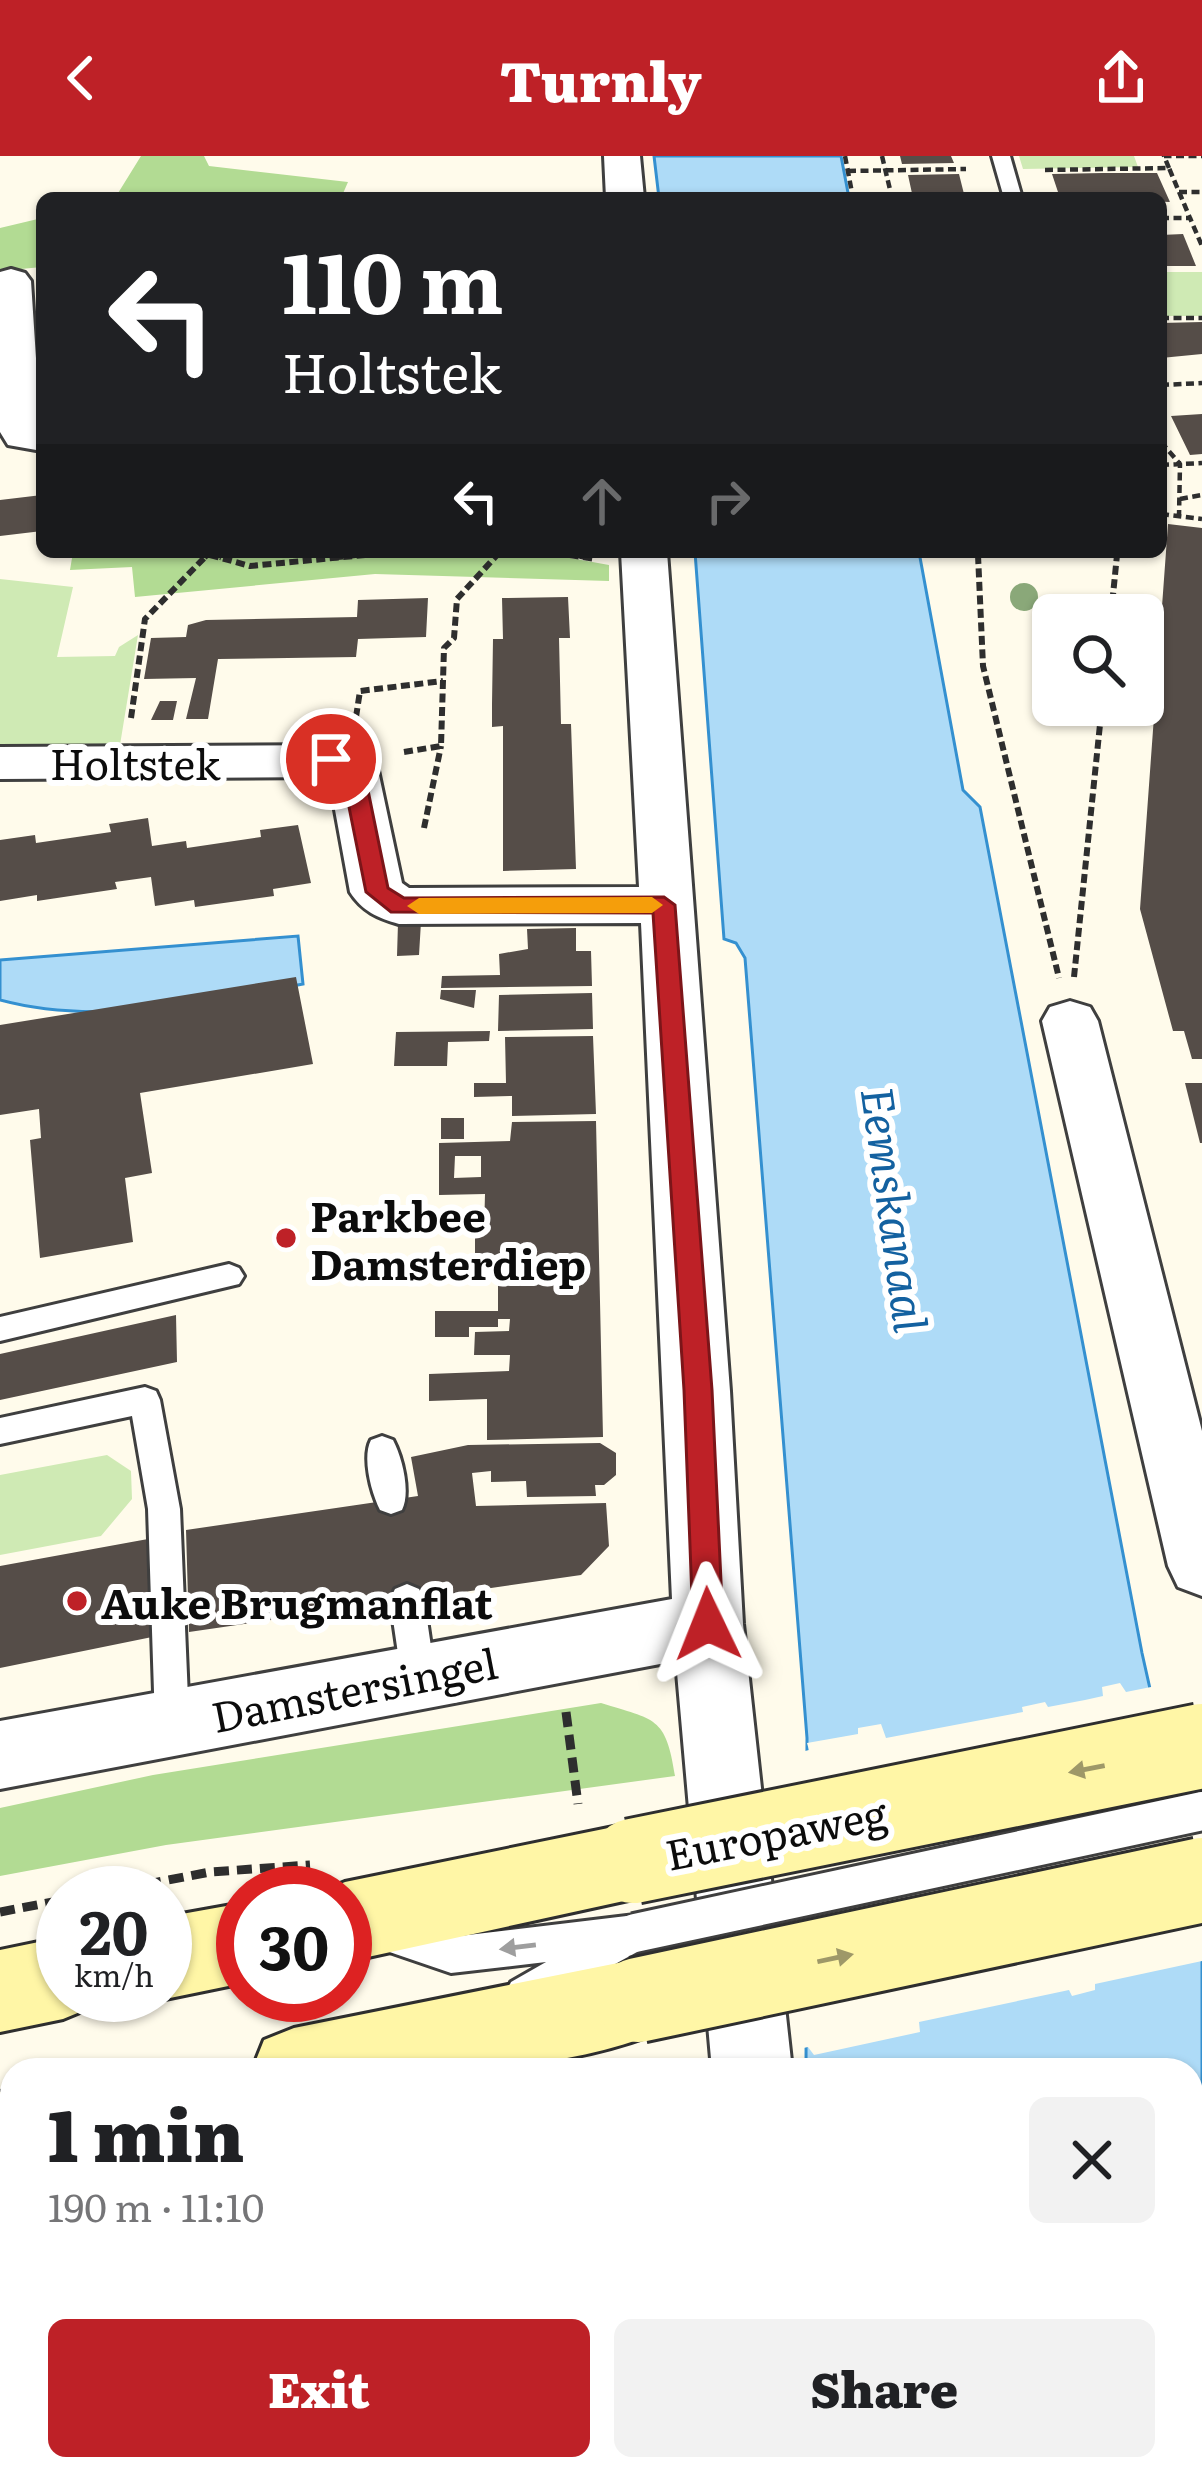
<!DOCTYPE html>
<html lang="en">
<head>
<meta charset="utf-8">
<style>
	:root { --surface:#fff; --page:#f2f2f2; --text:#202124; --muted:#757577; --accent:#be2127 }
	body { margin:0; font-family:Literata,serif; background:var(--page); color:var(--text); height:100vh; display:flex; flex-direction:column; font-size:45px; white-space:nowrap }
	* { box-sizing:border-box; margin:0 }
	p { font-size:39px; color:var(--muted) }
	.icon { flex:none; width:66px; height:66px; fill:none; stroke:currentColor; stroke-width:2; stroke-linecap:round; stroke-linejoin:round }
	.map { position:relative; flex:1; overflow:hidden }
	.panel { position:absolute; left:0px; top:1902px; width:1203px; height:423px; display:flex; flex-direction:column; background:var(--surface); border-radius:36px 36px 0 0; box-shadow:0 3px 9px #0004 }
	.panel>* { flex:none }
	.top-card { position:absolute; left:36px; top:36px; width:1131px; height:366px; border-radius:18px; box-shadow:0 3px 9px #0004; background:#202124; color:#fff; overflow:hidden }
	.buttons { position:absolute; left:1032px; top:438px; display:grid; gap:24px }
	.buttons a { display:grid; place-items:center; width:132px; height:132px; border-radius:18px; background:var(--surface); box-shadow:0 3px 9px #0004; font-size:60px }
	.speed { position:absolute; left:36px; top:1710px; display:flex; gap:24px; font-size:60px; font-weight:700; text-align:center }
	.speed>* { display:grid; place-content:center; width:156px; height:156px; border-radius:50%; background:var(--surface); box-shadow:0 3px 9px #0004; line-height:1 }
	.speed small { font-size:30px; font-weight:400 }
	.speed .limit { border:18px solid #d22; background:#fff; color:#111 }
	.pin { position:absolute; display:grid; place-items:center; width:102px; height:102px; color:#fff; margin:-51px; border:6px solid #fff; border-radius:50%; box-shadow:0 3px 12px #0007 }
	.me { position:absolute; width:132px; margin:-66px; rotate:358deg; stroke-linejoin:round; filter:drop-shadow(0 0 9px #0008) }
	.turn { display:flex; align-items:center; gap:42px; height:252px; padding:0 48px; font-size:54px }
	.turn .icon { width:156px; height:156px; stroke-width:2.5 }
	.turn b { display:block; font-size:84px; line-height:102px }
	.lanes { display:flex; align-items:center; height:114px; padding:0 48px; background:#0003; justify-content:center; gap:60px; direction:ltr }
	.lanes .off { opacity:.35 }
	.round { display:grid; place-items:center; flex:none; width:126px; height:126px; border-radius:18px; background:var(--page) }
	.overview { display:flex; align-items:center; justify-content:space-between; height:204px; padding:0 48px }
	h1 { font-size:72px; font-weight:800; line-height:90px }
	.action { display:flex; gap:24px; margin-top:auto; padding:24px 48px }
	.action a { flex:1; height:138px; border-radius:18px; background:var(--accent); color:#fff; font-size:48px; font-weight:800; line-height:138px; text-align:center }
	.action a+a { background:var(--page); color:var(--text) }
	header { display:flex; justify-content:space-between; align-items:center; height:156px; padding:0 48px; background:var(--accent); color:#fff; font-size:54px; font-weight:800 }
	.map>svg:first-child { display:block }
	.green { fill:#cfeab4 }
	.forest { fill:#b2db93 }
	.water { fill:#aedbf7; stroke:#3490d0; stroke-width:3 }
	.pier { fill:#fffbeb }
	.building { fill:#554d48; fill-rule:evenodd }
	.lines { fill:none; stroke-linecap:round; stroke-linejoin:round }
	.lane-casing { stroke:#3f3f3f; stroke-width:6 }
	.street-casing { stroke:#3f3f3f; stroke-width:6 }
	.secondary-casing { stroke:#2e2e2e; stroke-width:6 }
	.path-far2 { stroke:#2e2e2e; stroke-width:4.5; stroke-dasharray:8 4.5; stroke-linecap:butt }
	.path-far1 { stroke:#2e2e2e; stroke-width:6; stroke-dasharray:9 4.5; stroke-linecap:butt }
	.path { stroke:#2e2e2e; stroke-width:9; stroke-dasharray:15 8; stroke-linecap:butt }
	.lane { fill:#fff; fill-rule:evenodd }
	.street { fill:#fff; fill-rule:evenodd }
	.secondary { fill:#fff6a6; fill-rule:evenodd }
	.lane-bridge-casing { stroke:#3f3f3f; stroke-width:44; stroke-linecap:butt }
	.secondary-bridge-casing { stroke:#2e2e2e; stroke-width:90; stroke-linecap:butt }
	.lane-bridge { stroke:#fff; stroke-width:38 }
	.secondary-bridge { stroke:#fff6a6; stroke-width:84 }
	.tree { fill:#8aa879 }
	.oneway { fill:#9e9868 }
	.oneway2 { fill:#9e9e9e }
	.route { fill:#be2127; stroke:#7c1519; stroke-width:3 }
	.slow { fill:#f59e0b }
	.poi-dot { fill:#be2127; stroke:#fff; stroke-width:4.5 }
	.labels { text-anchor:middle; dominant-baseline:central; stroke-width:12; stroke-linejoin:round; paint-order:stroke }
	.street-label { font-size:42px; fill:#0c0c0c; stroke:#fff }
	.poi-label { font-size:42px; font-weight:bold; fill:#0c0c0c; stroke:#fff; text-anchor:start }
	.water-label { font-size:45px; font-style:italic; fill:#1361a0; stroke:#fff }
</style>
</head>
<body>
<header><svg class="icon" aria-label="back" viewBox="0 0 24 24"><path d="M15 5l-7 7 7 7"/></svg>Turnly<svg class="icon" aria-label="share" viewBox="0 0 24 24"><path d="M12 15V3M7 8l5-5 5 5M5 13v7h14v-7"/></svg></header>
<div class="map">
<svg width="1202" height="2323" viewBox="0 0 1202 2323">
	<rect width="100%" height="100%" fill="#fffbeb"/>
	<path class="green" d="M1019,0H1134L1138,11L1023,13Z
		M1161,116H1202V160H1161Z
		M0,423L73,431L57,501L115,500L119,491L138,479L119,595L0,597Z
		M107,1299L131,1315L132,1343L101,1380L0,1399V1319Z"/>
	<path class="forest" d="M141,0H204L209,10L348,26L341,42H115Z
		M42,62V111L0,115V72Z
		M73,396H537L609,409V425L375,418L135,441L132,411L70,414Z
		M601,1547C655,1564 666,1560 675,1620L166,1689L0,1720V1652L153,1619Z"/>
	<path class="water" d="M654,0H841L849,42H659Z
		M695,396H919L963,634L980,651L1142,1497L1202,1765V2323H846L845,2313H1191V1914H806L807,1582L745,802L736,787L724,783Z
		M298,780L303,828C202,845 100,871 0,844V804Z"/>
	<path class="pier" d="M1120,1527L1126,1536L1156,1530L1202,1738V1805L1095,1828V1834L1072,1840L1069,1834L919,1866L920,1876L814,1899L808,1891L799,1893L801,1596L809,1594L807,1587L858,1578V1572L881,1568L886,1582L1023,1556L1022,1551L1045,1546L1048,1551L1085,1544L1103,1540L1102,1531Z"/>
	<path class="building" d="M900,0H951L954,7L902,8Z
		M1103,17H1157L1170,46L1060,42L1052,18Z
		M959,18L965,42H913L908,19Z
		M1183,78L1196,110H1161V79Z
		M1202,166V198L1161,202V167Z
		M1202,258V298L1190,299L1171,260Z
		M42,339V375L0,380V344Z
		M1168,368L1202,372V903H1192L1184,875H1173L1140,753Z
		M568,441L570,482H559L561,568H571L576,713L503,715V570L492,571V548L493,483H503L502,442Z
		M428,442L426,481L358,483L356,501L218,503L208,563H186L196,522L144,523L151,482L186,481L188,469L206,464L357,461L358,444Z
		M160,545H177L173,564H151Z
		M148,662L152,690L186,685L187,692L261,681L260,674L298,669L311,727L273,733L274,740L195,751L194,744L155,750L151,721L115,726L117,733L37,745V739L0,745V684L35,679L36,687L111,676L109,668Z
		M421,766L419,799L397,800L398,767Z
		M576,772V795H591L592,830L441,832L442,820L500,819L499,798L528,793L527,773Z
		M296,821L313,908L140,937L152,1017L125,1022L133,1086L40,1102L30,984L41,982L39,953L0,959V869Z
		M441,834H476L474,852L440,843Z
		M592,837L593,873L498,875L499,839Z
		M490,875L489,885L448,886L447,910H394L396,876Z
		M593,880L596,958L512,960V940L474,941V927H506L505,881Z
		M1185,927H1202V987H1200Z
		M441,962H464V983H441Z
		M596,965L603,1281L487,1284V1243L429,1245V1218L509,1215L510,1199H474L475,1176L509,1175L510,1163H498V1171H469V1181H435V1155H498V1114L475,1115V1075H484L485,1038L439,1039V987L510,985L512,966ZM455,1000H481V1021L454,1022Z
		M176,1159L177,1206L0,1244V1198Z
		M600,1287L616,1297V1319L604,1329H595L596,1340L527,1341L526,1325L491,1326V1315L472,1317L476,1350L606,1347L609,1390L581,1419L189,1476L186,1374L418,1340L411,1301L468,1289Z
		M148,1383L157,1480L0,1512V1410Z
		M460,2313H549L562,2323H431Z"/>
	<g class="lines">
		<g class="lane-casing">
			<path id="lane" d="M992,0H1010L1022,42H1004Z
				M229,1108L239,1112L244,1120L239,1128L0,1185V1161Z
				M145,1231L156,1235L160,1244L180,1353L189,1566L184,1577L172,1582L160,1577L155,1566L148,1353L132,1260L0,1288V1262Z
				M382,1280L393,1284C402,1301 411,1336 402,1354L391,1358L380,1354C371,1336 362,1301 371,1284Z
				M407,1428L419,1433L424,1443L435,1518L430,1529L418,1534L406,1529L401,1518L390,1443L395,1433Z
				M382,1758L451,1781L635,1759L648,1764L653,1777L648,1790L524,1858L511,1852L505,1839L511,1826L546,1806L451,1817L369,1789L364,1776L369,1763Z
				M767,2313H809V2323H767Z"/>
		</g>
		<g class="street-casing">
			<path id="street" d="M604,0H640L644,42H606Z
				M11,113L25,117L31,125L42,295L8,289L0,276V116Z
				M621,396H667L730,1235L743,1468L792,1914H712L676,1505L0,1633V1565L672,1443L641,767L399,768C378,762 362,755 350,736L329,621L0,623V591L351,589L369,594L376,605L402,727L409,732L639,731Z
				M1070,845L1090,851L1098,865L1202,1275V1440L1178,1431L1168,1410L1042,865L1050,851Z
				M144,2313H263L259,2323H140Z
				M606,2313H696V2323H606Z"/>
		</g>
		<g class="secondary-casing">
			<path id="secondary" d="M633,1667L661,1678L673,1705L661,1732L633,1743L345,1806V1737H319L345,1726Z
				M243,1747V1827L165,1843L156,1839H165V1761Z
				M63,1781V1839H97L92,1851L63,1863L0,1876V1794Z
				M638,1803L667,1815L679,1844L667,1873C537,1927 390,1914 252,1914L264,1884L294,1872Z
				M12,1933V2019L0,2022V1936Z"/>
		</g>
		<path class="path-far2" d="M845,0L853,42
			M882,0L892,42
			M1169,12L1164,0H1202
			M1045,14L1169,12L1190,62
			M848,15L966,13
			M1179,36H1202
			M1161,62H1190L1202,90
			M1161,162H1202
			M1161,229L1202,227
			M1161,286L1180,308L1179,360
			M1161,309L1202,307
			M1180,343L1202,339
			M1161,358L1202,363
			M555,396L587,402
			M978,396V402
			M208,398L221,402
			M205,402L210,396
			M335,402L392,396
			M494,402L499,396
			M1116,402L1117,396"/>
		<path class="path-far1" d="M210,399L250,410L365,399
			M570,399L595,403
			M978,399L983,510L1059,822
			M1111,459L1117,399
			M356,561L360,535L443,525
			M131,562L145,463L207,399
			M404,596L441,590L444,492L454,482L457,443L497,399
			M424,672L441,590
			M1074,821L1102,549"/>
		<path class="path" d="M566,1556L578,1648
			M101,1737L210,1716L310,1709
			M0,1756L63,1744"/>
		<use href="#lane" class="lane"/>
		<use href="#street" class="street"/>
		<use href="#secondary" class="secondary"/>
		<g class="lane-bridge-casing">
			<path id="lane-bridge" d="M635,1777L1202,1655"/>
		</g>
		<g class="secondary-bridge-casing">
			<path id="secondary-bridge" d="M633,1705L1202,1590
				M638,1844L1202,1724"/>
		</g>
		<use href="#lane-bridge" class="lane-bridge"/>
		<use href="#secondary-bridge" class="secondary-bridge"/>
	</g>
	<circle class="tree" cx="1024" cy="441" r="14"/>
	<defs><path id="oneway-solid" d="M-6-.8H1V-3.2L6.5 0L1 3.2V.8H-6Z" transform="scale(3)"/></defs>
	<g class="oneway">
		<use href="#oneway-solid" transform="translate(1087 1613) rotate(169)"/>
		<use href="#oneway-solid" transform="translate(835 1802) rotate(-12)"/>
	</g>
	<use class="oneway2" href="#oneway-solid" transform="translate(518 1791) rotate(173)"/>
	<path class="route" d="M331,596L358,600L362,605L388,732L404,742L664,741L675,749L712,1234L723,1468L718,1478L708,1482L697,1478L693,1468L684,1234L653,757L391,756L366,736L341,611L320,603Z"/>
	<path class="slow" d="M652,741L663,749L652,757L419,758L407,750L419,742Z"/>
	<g class="poi-dot">
		<circle cx="286" cy="1082" r="12"/>
		<circle cx="77" cy="1445" r="12"/>
	</g>
	<g class="labels">
		<g class="street-label">
			<text x="135" y="606">Holtstek</text>
			<text transform="translate(354 1532) rotate(-11)">Damstersingel</text>
			<text transform="translate(776 1676) rotate(-11)">Europaweg</text>
		</g>
		<g class="poi-label">
			<text x="310" y="1058">Parkbee<tspan x="310" dy="48">Damsterdiep</tspan></text>
			<text x="101" y="1445">Auke Brugmanflat</text>
		</g>
		<g class="water-label">
			<text transform="translate(897 1053) rotate(82)">Eemskanaal</text>
		</g>
	</g>
</svg>
<div class="buttons">
<a><svg class="icon" aria-label="search" viewBox="0 0 24 24"><circle cx="10" cy="10" r="6"/><path d="M15 15l6 6"/></svg></a>
</div>
<div class="speed"><div>20<small>km/h</small></div><div class="limit">30</div></div>
<div class="pin" style="left:331px;top:603px;background:#d93025"><svg class="icon" aria-label="arrive" viewBox="0 0 24 24"><path d="M6 21V4h12l-3 4 3 4H6"/></svg></div>
<svg class="me" style="left:708px;top:1468px" viewBox="-20 -20 40 40"><path d="M0-17L14 15 0 8-14 15z" fill="#be2127" stroke="#fff" stroke-width="4"/></svg>
<div class="top-card">
<div class="turn"><svg class="icon" aria-label="left" viewBox="0 0 24 24"><path d="M17 20v-9H6M10 6l-5 5 5 5"/></svg><div><b>110 m</b>Holtstek</div></div>
<div class="lanes"><svg class="icon" aria-label="left" viewBox="0 0 24 24"><path d="M17 20v-9H6M10 6l-5 5 5 5"/></svg><svg class="icon off" aria-label="ahead" viewBox="0 0 24 24"><path d="M12 20V5M6 11l6-6 6 6"/></svg><svg class="icon off" aria-label="right" viewBox="0 0 24 24"><path d="M7 20v-9h11M14 6l5 5-5 5"/></svg></div>
</div>
<section class="panel">
<div class="overview"><div><h1>1 min</h1><p>190 m · 11:10</p></div><a class="round"><svg class="icon" aria-label="close" viewBox="0 0 24 24"><path d="M6 6l12 12M18 6L6 18"/></svg></a></div>
<div class="action"><a>Exit</a><a>Share</a></div>
</section>
</div>
</body>
</html>
